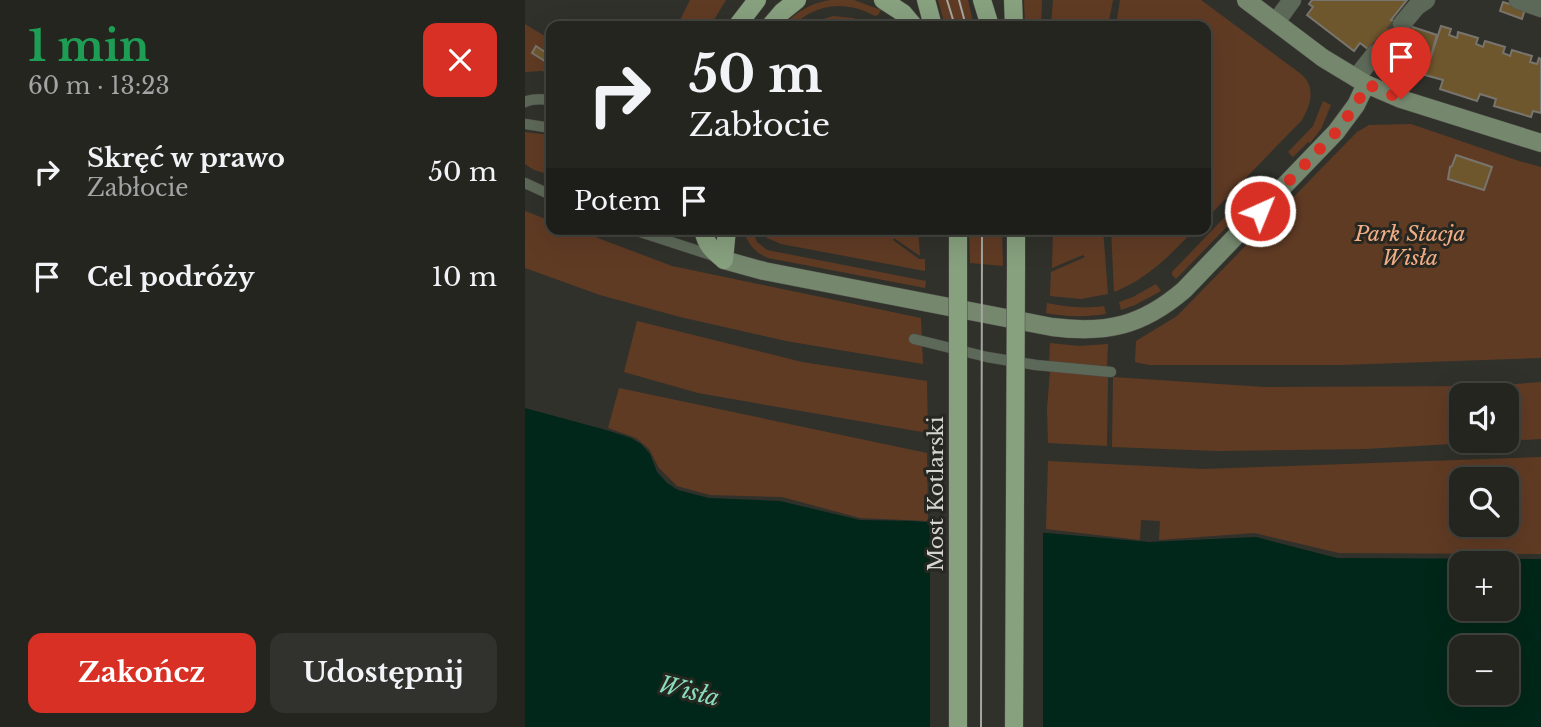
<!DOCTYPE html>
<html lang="pl">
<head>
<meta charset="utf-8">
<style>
	:root { --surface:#252520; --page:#31312d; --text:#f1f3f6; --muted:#a3a5a5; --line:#42423e; --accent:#d93025 }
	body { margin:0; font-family:"Libre Baskerville",serif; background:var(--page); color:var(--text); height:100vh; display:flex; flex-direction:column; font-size:26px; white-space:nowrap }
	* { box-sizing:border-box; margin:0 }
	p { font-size:23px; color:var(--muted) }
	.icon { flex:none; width:38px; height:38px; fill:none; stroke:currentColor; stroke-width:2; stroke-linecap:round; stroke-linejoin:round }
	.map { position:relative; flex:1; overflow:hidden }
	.drawer { display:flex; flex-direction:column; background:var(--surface); width:525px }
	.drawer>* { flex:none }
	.guide { position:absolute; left:21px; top:21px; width:665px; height:214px; border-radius:14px; box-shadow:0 7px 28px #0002,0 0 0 2px var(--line); background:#252520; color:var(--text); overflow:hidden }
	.controls { position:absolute; left:924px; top:383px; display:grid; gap:14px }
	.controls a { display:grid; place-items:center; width:70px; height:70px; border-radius:14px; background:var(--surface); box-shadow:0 7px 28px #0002,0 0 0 2px var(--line); font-size:35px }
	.pin { position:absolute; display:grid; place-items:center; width:60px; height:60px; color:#fff; margin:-72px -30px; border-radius:50% 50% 50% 0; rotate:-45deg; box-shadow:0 0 7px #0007 }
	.pin .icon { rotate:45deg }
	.me { position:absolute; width:77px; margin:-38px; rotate:44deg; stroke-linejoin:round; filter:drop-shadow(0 0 5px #0008) }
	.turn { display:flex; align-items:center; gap:24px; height:147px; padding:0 28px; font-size:32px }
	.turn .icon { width:91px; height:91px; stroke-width:2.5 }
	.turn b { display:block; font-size:49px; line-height:60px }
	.then { display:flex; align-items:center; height:66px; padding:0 28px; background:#0003; gap:14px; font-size:26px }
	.round { display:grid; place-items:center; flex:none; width:74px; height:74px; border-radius:14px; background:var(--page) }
	.headline { display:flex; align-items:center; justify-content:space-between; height:119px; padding:0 28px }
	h1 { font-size:42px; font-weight:700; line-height:52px; color:#1e9e55 }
	.primary-button { display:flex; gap:14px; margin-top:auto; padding:14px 28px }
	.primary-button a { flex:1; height:80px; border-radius:14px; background:var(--accent); color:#fff; font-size:28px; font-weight:700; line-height:80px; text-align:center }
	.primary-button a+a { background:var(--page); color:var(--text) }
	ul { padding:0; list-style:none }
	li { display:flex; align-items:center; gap:21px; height:105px; padding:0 28px }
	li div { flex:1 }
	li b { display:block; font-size:26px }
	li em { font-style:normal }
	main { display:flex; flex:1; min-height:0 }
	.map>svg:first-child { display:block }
	.green { fill:#603b24; fill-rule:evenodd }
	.water { fill:#002719; fill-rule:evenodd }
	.pier { fill:#31312b }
	.building { fill:#6f572d; stroke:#78746e; stroke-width:2 }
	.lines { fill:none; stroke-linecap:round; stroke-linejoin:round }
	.street-tunnel { stroke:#494a44; stroke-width:18; stroke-dasharray:18 9; stroke-linecap:butt }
	.lane-casing { stroke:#4e4f49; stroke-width:11 }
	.street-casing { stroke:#4e4f49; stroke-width:19 }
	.secondary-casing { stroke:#4e4f49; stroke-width:19 }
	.primary-casing { stroke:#4e4f49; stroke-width:19 }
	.lane { stroke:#5d6958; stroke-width:10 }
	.street { stroke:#5d6958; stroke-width:18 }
	.secondary { stroke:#75886e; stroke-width:18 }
	.primary { stroke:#87a07e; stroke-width:18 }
	.tram { stroke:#a6a7a2; stroke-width:2 }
	.primary-bridge-casing { stroke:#4e4f49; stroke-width:19; stroke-linecap:butt }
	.primary-bridge { stroke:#87a07e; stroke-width:18 }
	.route { stroke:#d93025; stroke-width:12; stroke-dasharray:0 21.6 }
	.labels { text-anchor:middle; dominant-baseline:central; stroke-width:6; stroke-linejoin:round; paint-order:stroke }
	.park-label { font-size:21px; font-style:italic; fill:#f1ad85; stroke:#272721 }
	.street-label { font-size:21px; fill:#d4d5d1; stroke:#272721 }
	.water-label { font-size:23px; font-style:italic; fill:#89ddba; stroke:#272721 }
</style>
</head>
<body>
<main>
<section class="drawer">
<div class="headline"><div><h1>1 min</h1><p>60 m · 13:23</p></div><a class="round" style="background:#d93025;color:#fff"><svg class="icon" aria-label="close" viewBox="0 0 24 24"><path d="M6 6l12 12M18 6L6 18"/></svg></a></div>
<ul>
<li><svg class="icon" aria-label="right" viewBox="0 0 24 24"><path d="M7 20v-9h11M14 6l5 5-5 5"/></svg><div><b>Skręć w prawo</b><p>Zabłocie</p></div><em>50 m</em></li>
<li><svg class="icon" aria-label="arrive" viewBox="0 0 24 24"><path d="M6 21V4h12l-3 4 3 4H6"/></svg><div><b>Cel podróży</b></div><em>10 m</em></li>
</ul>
<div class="primary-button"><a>Zakończ</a><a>Udostępnij</a></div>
</section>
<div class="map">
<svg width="1016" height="727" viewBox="0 0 1016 727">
	<rect width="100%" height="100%" fill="#31312b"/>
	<path class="green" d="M165,0H201L187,23L183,22V26H152Z
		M305,0H329L356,10L353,15L350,16C328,4 304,2 282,15C271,21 271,26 258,26C271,12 286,3 305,0Z
		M413,0H443L449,26H420Z
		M499,0H517L516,26H500Z
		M528,0H588L583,26H526Z
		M595,0H676L776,74C791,87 786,104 777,120L681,219V26H591Z
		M308,16L328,18L348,26H283L289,22Z
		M0,24L26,40V73L16,71L0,72Z
		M798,101L806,105L796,129L785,143L783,142L768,157L763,152L788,126Z
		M886,124L994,161L1016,167V358L816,365H624L610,362L611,341L652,316L832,132L844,125Z
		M0,132L26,135V175L9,170L0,164Z
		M719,197L725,203L651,279L647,275V272Z
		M0,211L26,221V229H49L147,266L396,318L398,364L261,341L155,317L75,295L0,268Z
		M218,229H226L232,242L242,250L401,281L400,288L243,258C229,252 223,244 218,229Z
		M236,229H393L395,256L369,238L368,240L394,259H400V271L256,244L242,238Z
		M444,229H477L478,266L445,263Z
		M528,229H578L583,294L556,299L525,296L526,272L560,257L558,255L527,268Z
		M586,229H670C645,255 624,278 589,292Z
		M631,284L636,291L610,305L596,310L594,302L608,297Z
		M522,303C541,307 559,309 579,306L581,314C561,317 541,317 521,313Z
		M112,321L277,362L402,381L403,433L173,393L99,372Z
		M525,343L554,346L583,344L582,366L524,363Z
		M525,371L583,376L582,446L523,443L522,409Z
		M588,377L739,387L963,386L1016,382V439L840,449L693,451L587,447ZM936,396H982V441H936Z
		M94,388L402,453L403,521L335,518L257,497L185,495L152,486L134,468L124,449L111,438L83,428Z
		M1016,457V554L814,553L729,533L634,540L635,521L616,520L615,540L521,529L523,461L680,469ZM936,480H982V525H936Z"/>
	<path class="water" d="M0,408L81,430L106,438L116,444L125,454L132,472L142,483L153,490L184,498L255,501L335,520L388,521L624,542L731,537L812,558L1016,559V727H0ZM936,564H982V609H936ZM936,648H982V693H936Z"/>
	<path class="pier" d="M405,519L518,529V727H405Z"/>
	<path class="building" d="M787,0H882L866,20L912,35L900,75L891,72L889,79L870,71L871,69L863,66L864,60L852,56L835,43L829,51L782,15L788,7L784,4Z
		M978,2L1000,9L997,19L975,11Z
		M916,26L926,29L924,35L932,38L933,32L953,38L951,44L958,47L960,41L980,47L978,53L985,56L987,50L1007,56L1005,62L1012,64L1014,58L1016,59V113L1008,111L1006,117L969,106L971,99L955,94L952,101L915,89L918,80L900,75Z
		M11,46L26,56L23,63L7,53Z
		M931,155L967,167L959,190L923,179L925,167L927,166Z"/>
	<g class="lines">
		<path class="street-tunnel" d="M850,54L877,24"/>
		<g class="lane-casing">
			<path id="lane" d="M0,102C8,98 18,99 26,100
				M0,124L26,128
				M0,183L26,195
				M106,229L189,256
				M389,339L462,357L511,365L586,372"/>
		</g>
		<g class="street-casing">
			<path id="street" d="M993,0L1016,8
				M751,22L767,0
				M877,24L892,6L901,0
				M831,78L850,54"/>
		</g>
		<g class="secondary-casing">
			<path id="secondary" d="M721,0L798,58L841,84L876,99L1016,143
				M199,260L239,271L527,327C581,334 617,326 659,290L811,132L831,105L841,84"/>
		</g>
		<g class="primary-casing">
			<path id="primary" d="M358,0L378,13L389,26
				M401,0L408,26
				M457,0L465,26
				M488,0L489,26
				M212,26L232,0
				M245,26L257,12L272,0
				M178,229C181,245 187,250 199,260
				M433,229V262
				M491,229V267
				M199,260L202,229"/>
		</g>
		<use href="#lane" class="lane"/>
		<use href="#street" class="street"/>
		<use href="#secondary" class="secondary"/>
		<use href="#primary" class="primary"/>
		<path class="tram" d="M422,0L430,26
			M434,0L441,26
			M456,727L457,229"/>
		<g class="primary-bridge-casing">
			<path id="primary-bridge" d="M433,727V262
				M489,727L491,267"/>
		</g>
		<use href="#primary-bridge" class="primary-bridge"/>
	</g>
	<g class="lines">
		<path class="route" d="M735,211L811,132L831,105L842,84L876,99"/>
	</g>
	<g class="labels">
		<g class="park-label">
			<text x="885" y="234">Park Stacja<tspan x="885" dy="24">Wisła</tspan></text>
		</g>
		<g class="street-label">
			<text transform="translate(411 494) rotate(-90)">Most Kotlarski</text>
		</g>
		<g class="water-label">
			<text transform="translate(164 691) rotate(14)">Wisła</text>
		</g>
	</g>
</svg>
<div class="controls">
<a><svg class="icon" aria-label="sound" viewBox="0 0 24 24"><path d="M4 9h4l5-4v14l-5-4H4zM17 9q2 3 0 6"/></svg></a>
<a><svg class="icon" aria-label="search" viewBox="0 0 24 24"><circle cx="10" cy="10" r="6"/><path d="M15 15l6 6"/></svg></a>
<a>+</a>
<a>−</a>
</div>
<div class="pin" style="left:876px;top:99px;background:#d93025"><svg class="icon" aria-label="arrive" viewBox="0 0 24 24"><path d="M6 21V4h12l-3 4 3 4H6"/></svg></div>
<svg class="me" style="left:735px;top:211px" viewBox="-20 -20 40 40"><circle r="17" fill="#d93025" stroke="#fff" stroke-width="3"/><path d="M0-11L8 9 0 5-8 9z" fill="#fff"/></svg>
<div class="guide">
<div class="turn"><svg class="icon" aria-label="right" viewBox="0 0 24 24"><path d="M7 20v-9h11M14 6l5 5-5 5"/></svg><div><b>50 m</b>Zabłocie</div></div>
<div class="then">Potem<svg class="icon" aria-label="arrive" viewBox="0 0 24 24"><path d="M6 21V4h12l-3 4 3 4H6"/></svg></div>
</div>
</div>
</main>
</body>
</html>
